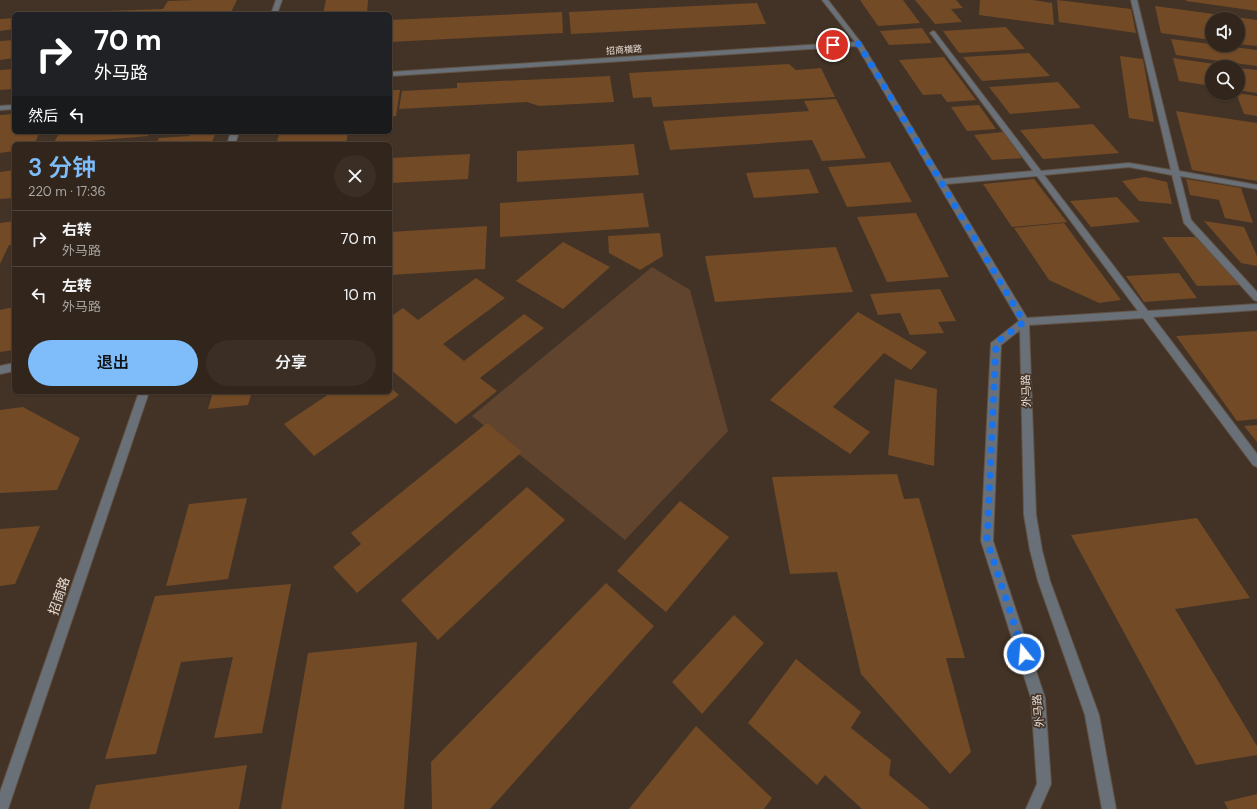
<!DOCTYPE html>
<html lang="zh">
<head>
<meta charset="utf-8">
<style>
	:root { --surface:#32261c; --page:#3a2e25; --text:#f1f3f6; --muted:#a8a5a3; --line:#4d433b; --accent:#7ebdf9 }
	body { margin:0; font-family:"DM Sans","Noto Sans SC",sans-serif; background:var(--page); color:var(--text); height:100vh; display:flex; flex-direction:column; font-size:15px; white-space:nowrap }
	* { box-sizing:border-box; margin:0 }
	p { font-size:13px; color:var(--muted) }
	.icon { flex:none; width:22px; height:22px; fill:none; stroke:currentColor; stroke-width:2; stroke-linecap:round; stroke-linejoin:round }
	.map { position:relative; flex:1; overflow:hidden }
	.sheet { position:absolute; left:12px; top:142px; width:380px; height:252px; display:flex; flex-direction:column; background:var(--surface); border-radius:6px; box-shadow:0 1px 3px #0004,0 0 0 1px var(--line) }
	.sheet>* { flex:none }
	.hud { position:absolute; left:12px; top:12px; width:380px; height:122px; border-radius:6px; box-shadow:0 1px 3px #0004,0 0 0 1px var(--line); background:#202124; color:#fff; overflow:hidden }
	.fabs { position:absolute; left:1205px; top:12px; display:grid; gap:8px }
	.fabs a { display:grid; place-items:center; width:40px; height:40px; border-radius:50%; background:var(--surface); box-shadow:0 1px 3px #0004,0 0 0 1px var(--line); font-size:20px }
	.pin { position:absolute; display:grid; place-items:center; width:34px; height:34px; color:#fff; margin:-17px; border:2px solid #fff; border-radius:50%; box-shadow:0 1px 4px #0007 }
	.me { position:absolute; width:44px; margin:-22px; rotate:343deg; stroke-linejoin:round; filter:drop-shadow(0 0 3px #0008) }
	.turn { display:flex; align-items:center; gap:14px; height:84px; padding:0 16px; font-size:18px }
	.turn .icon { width:52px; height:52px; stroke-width:2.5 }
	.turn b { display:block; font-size:28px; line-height:34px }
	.then { display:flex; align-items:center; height:38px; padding:0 16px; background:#0003; gap:8px; font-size:15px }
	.round { display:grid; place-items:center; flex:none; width:42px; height:42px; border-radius:21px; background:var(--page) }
	.headline { display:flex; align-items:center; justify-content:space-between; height:68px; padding:0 16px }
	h1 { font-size:24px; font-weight:600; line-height:30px; color:var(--accent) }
	.primary-button { display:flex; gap:8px; margin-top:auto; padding:8px 16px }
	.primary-button a { flex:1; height:46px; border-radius:24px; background:var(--accent); color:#111; font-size:16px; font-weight:600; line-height:46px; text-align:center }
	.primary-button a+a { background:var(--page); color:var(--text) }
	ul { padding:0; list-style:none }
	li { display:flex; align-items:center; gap:12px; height:56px; padding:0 16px; border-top:1px solid var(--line) }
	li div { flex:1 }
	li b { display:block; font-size:15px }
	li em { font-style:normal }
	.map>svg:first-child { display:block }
	.green { fill:#60442e }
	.building { fill:#724a26 }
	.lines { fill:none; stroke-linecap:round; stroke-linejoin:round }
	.minor-casing { stroke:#615246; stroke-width:2 }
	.minor { fill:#697077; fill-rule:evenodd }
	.route { stroke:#1a73e8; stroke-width:7; stroke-dasharray:0 12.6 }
	.labels { text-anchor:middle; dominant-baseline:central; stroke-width:3.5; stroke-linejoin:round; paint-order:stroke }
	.far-street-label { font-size:9px; fill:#e8ddd5; stroke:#433326 }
	.street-label { font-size:11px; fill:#e8ddd5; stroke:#433326 }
	.near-street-label { font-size:13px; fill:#e8ddd5; stroke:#433326 }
</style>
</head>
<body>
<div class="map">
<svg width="1257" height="809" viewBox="0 0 1257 809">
	<rect width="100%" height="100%" fill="#433326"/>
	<path class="green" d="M652,267L690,290L728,431L625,540L472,416Z"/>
	<path class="building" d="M194,0H237L230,14H104L106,11L163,9L168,1Z
		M326,0H368L367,14H323Z
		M860,0H903L920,23L878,26Z
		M915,0H956L963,8L951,9L962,22L935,24Z
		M980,0H1033L1052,3L1054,25L979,15Z
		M1057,0L1131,9L1136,33L1059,22Z
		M1186,0H1257V11L1186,1Z
		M757,3L766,24L571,34L569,12Z
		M1155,6L1257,20V46L1238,44V19H1212V40L1161,33Z
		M562,12L563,33L390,42V20Z
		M14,18V29L0,31V19Z
		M1006,27L1025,49L959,53L943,31Z
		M922,28L932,43L889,45L880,31Z
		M1171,39L1257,50V66L1176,55Z
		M14,40V58L0,60V41Z
		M1029,53L1050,76L982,81L963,57Z
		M1120,56L1143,59L1154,122L1129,118Z
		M944,57L976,100L947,102L941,94L923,95L899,60Z
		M1173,58L1228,66V67H1212V86L1179,81Z
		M789,64L796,70L821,68L835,97L653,107L651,97L633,98L629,73Z
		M1238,68L1257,70V93L1238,90Z
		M14,69V89L0,90V70Z
		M610,76L614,102L539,106L527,102L399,109L402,91L457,88V83Z
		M1058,82L1081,108L1010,114L989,87Z
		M390,90H400L396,116L390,117Z
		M1236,93L1257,96V116L1244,114Z
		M836,99L866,158L822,161L812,140L670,150L663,121L809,111L804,101Z
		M979,105L996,129L967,131L951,107Z
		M1176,111L1257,123V181L1192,170Z
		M14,114V132H40L34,144H14V151L0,153V115Z
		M1093,124L1119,153L1043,159L1020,130Z
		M60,132H150L148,136L53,144Z
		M191,132H216L211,144H156L159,138L189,136Z
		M280,132H348L346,144H276Z
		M1003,132L1022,158L992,160L974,135Z
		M634,144L639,175L517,182V151Z
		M470,154L468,179L390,183V158Z
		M890,162L912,202L847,207L828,167Z
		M809,169L819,193L754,198L746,173Z
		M14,170V198L0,199V172Z
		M1145,177L1167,182L1172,204L1139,201L1122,181Z
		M1034,179L1067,222L1012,227L983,184Z
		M1186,179L1241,188L1253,223L1225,218L1219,200L1190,195Z
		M643,193L649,227L500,237V203Z
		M1117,197L1140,222L1091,227L1070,201Z
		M916,213L949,277L887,282L857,217Z
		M14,221V245H9L0,264V223Z
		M1204,221L1244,227L1257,256V266L1241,263Z
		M1064,223L1121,300L1099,303L1049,280L1014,228Z
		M487,226L485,269L390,275V232Z
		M660,233L663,256L640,270L609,253L608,236Z
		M1162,237H1195L1242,285L1197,286Z
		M563,242L610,267L563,309L516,281Z
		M836,247L853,292L715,302L705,256Z
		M1179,273L1197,298L1144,302L1126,276Z
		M476,278L505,298L443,344L464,361L524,314L544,328L480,378L497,391L456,424L390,369V317L403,308L418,320Z
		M940,289L956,321L938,322L944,333L910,335L900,313L878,315L870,294Z
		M14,307V347L13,350L0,352V310Z
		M858,312L927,352L911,370L884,353L833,407L870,432L850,454L770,400Z
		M1257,331V419L1237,421L1176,336Z
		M895,379L937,389L934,466L888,455Z
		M390,387L399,395L314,456L284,424L332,392H390Z
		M213,392H252L248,405L208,409Z
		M23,407L80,438L57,490L0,493V410Z
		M487,423L522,452L357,593L333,567L361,544L351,533Z
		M1257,425V442L1244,426Z
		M897,474L904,499L919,498L965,658H946L971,752L950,774L861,674L837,572L790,574L772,477Z
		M527,487L565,520L438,640L401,600Z
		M247,498L228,579L166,586L189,504Z
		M680,501L729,537L666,612L617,571Z
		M1197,518L1250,598L1175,609L1257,746V755L1196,765L1071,535Z
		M40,526L15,584L0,586V529Z
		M606,583L654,626L490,809H432L431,762Z
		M291,584L262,733L214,738L233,657L181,662L156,754L105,759L155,596Z
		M734,615L764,643L702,714L672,682Z
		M417,642L404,809H281L308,653Z
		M796,659L861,712L851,728L891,760L889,775L930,809H862L825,775L817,785L748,723Z
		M696,726L772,798L764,809H629Z
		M247,765L239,809H89L96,785Z
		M1257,794V809H1228L1224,802Z"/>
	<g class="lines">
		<g class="minor-casing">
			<path id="minor" d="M276,0H282L277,14H271Z
				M822,0H828L862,44L943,179L1033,171L931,34L930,33L933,31L935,32L1041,171L1129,163L1171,170L1131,0H1137L1179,171L1257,185V189L1180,176L1191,220L1257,292V301L1254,300L1184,223L1172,175L1129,167L1044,175L1148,311L1257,304V310L1153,317L1257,454V467L1253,465L1143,318L1029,325L1036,515L1042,550L1050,581L1099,715L1116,809H1102L1085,715L1038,581L1030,550L1024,515L1020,330L1001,345L993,541L1045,698L1051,784L1040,809H1026L1037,784L1031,698L981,541L991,343L1019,321L857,46L390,76V72L855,42ZM1037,176L1138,311L1027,318L946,184Z
				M14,105V109L0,110V106Z
				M231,132H239L235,144H227Z
				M14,363V371L0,374V366Z
				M139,392H149L8,809H0V792Z"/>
		</g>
		<use href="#minor" class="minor"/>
	</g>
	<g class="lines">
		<path class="route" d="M833,45L859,44L1024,322L996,343L987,541L1024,654"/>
	</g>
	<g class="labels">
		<g class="far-street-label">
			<text transform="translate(624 50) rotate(-4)">招商横路</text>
		</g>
		<g class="street-label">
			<text transform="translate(1026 391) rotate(-92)">外马路</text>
			<text transform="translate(1038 711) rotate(-96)">外马路</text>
		</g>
		<g class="near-street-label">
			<text transform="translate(59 596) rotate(-71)">招商路</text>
		</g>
	</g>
</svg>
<div class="fabs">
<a><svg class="icon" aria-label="sound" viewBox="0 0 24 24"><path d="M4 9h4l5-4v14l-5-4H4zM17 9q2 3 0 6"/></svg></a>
<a><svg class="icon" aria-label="search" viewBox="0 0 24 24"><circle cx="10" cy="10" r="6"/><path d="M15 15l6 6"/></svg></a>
</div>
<div class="pin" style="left:833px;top:45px;background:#d93025"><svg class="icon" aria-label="arrive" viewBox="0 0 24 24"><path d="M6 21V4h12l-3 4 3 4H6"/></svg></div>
<svg class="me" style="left:1024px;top:654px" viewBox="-20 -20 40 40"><circle r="17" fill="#1a73e8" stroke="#fff" stroke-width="3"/><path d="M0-11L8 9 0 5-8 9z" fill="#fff"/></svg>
<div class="hud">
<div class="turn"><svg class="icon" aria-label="right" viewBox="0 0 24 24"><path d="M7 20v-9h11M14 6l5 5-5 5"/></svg><div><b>70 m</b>外马路</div></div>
<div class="then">然后<svg class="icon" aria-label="left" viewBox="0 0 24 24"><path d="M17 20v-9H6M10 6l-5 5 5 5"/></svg></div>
</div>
<section class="sheet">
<div class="headline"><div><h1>3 分钟</h1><p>220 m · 17:36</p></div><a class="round"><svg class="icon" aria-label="close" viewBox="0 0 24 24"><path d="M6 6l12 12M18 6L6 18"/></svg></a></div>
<ul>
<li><svg class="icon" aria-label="right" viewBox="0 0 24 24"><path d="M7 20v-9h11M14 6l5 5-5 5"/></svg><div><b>右转</b><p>外马路</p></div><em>70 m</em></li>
<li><svg class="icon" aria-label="left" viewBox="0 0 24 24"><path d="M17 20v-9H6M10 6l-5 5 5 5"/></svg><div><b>左转</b><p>外马路</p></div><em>10 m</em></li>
</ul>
<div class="primary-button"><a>退出</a><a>分享</a></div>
</section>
</div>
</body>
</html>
